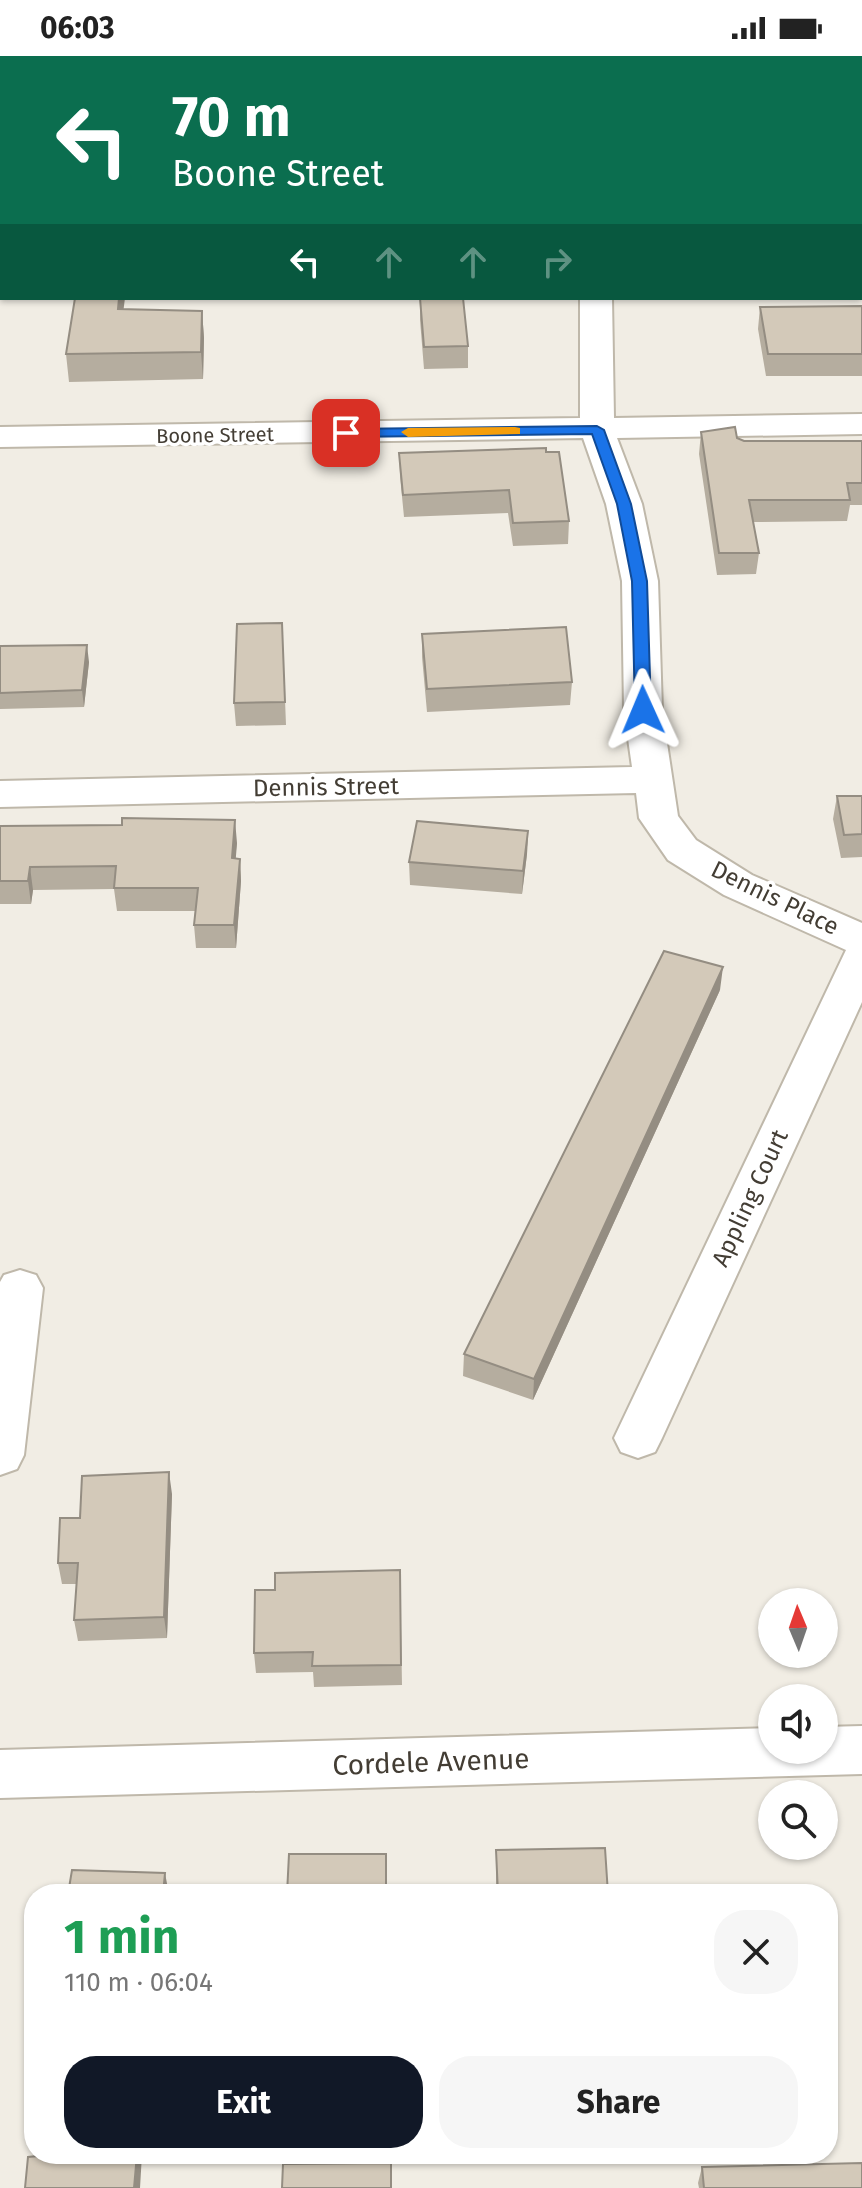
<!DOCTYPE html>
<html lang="en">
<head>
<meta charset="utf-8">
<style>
	:root { --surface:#fff; --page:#f6f6f6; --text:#222; --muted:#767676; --accent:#111827 }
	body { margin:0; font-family:"Fira Sans",sans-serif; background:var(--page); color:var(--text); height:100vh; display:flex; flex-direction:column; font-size:30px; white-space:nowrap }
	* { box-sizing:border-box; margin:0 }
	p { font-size:26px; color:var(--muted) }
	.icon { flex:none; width:44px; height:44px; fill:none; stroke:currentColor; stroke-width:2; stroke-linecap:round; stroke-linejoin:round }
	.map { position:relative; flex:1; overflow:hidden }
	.panel { position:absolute; left:24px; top:1828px; width:814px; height:280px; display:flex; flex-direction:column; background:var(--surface); border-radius:32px; box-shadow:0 2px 6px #0004 }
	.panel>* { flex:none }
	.banner { position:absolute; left:0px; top:0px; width:862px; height:244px; box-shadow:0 2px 6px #0004; background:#0b6e4f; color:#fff; overflow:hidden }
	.needle { width:52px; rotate:358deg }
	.buttons { position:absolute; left:758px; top:1532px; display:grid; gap:16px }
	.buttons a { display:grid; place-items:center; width:80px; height:80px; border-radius:50%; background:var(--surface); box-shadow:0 2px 6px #0004; font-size:40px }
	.pin { position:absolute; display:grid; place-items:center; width:68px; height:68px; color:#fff; margin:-34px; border-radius:16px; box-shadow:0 4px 12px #0006 }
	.me { position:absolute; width:88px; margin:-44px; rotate:359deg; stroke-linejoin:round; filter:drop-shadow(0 0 6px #0008) }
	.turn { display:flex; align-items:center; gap:28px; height:168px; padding:0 40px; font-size:36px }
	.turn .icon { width:104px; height:104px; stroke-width:2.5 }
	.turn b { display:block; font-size:56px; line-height:68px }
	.lanes { display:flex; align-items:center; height:76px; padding:0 40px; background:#0003; justify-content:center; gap:40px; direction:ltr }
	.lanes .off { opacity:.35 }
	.round { display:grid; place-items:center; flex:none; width:84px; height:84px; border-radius:32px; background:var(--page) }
	.overview { display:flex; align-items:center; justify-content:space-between; height:136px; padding:0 40px }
	h1 { font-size:48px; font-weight:700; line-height:60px; color:#1e9e55 }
	.primary-button { display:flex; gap:16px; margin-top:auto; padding:16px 40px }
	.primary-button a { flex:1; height:92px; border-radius:32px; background:var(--accent); color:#fff; font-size:32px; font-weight:700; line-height:92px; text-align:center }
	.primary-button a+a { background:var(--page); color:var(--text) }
	.status { display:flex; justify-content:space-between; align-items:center; height:56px; padding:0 40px; background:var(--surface); direction:ltr }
	.status svg { height:22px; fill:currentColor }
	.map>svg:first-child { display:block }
	.commercial { fill:#f4e4ce }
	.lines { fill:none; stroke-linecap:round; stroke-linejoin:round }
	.service-casing { stroke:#bfb8aa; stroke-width:4 }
	.minor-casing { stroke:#bfb8aa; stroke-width:4 }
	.primary-casing { stroke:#e0bb63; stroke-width:4 }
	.service { fill:#fff; fill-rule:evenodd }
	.minor { fill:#fff; fill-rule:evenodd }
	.primary { fill:#fcde92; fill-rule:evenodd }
	.wall { fill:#b5ad9f }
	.shaded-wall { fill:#948d82 }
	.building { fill:#d3c9b9; stroke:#948d82; stroke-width:2 }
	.route { fill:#1a73e8; stroke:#114b97; stroke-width:2 }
	.slow { fill:#f59e0b }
	.labels { text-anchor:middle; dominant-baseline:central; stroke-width:7; stroke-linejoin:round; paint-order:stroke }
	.far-street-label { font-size:20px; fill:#433d34; stroke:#fff }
	.street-label { font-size:24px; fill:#433d34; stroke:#fff }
	.near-street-label { font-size:28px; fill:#433d34; stroke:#fff }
</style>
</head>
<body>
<div class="status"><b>06:03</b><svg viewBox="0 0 49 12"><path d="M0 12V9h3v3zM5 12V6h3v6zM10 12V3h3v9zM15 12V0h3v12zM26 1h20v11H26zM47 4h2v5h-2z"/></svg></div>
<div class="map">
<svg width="862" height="2132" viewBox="0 0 862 2132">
	<rect width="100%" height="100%" fill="#f1ede4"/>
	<path class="commercial" d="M0,0H862V100L860,2H2L0,171Z"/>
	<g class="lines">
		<g class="service-casing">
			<path id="service" d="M0,202H2V214H0Z"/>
		</g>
		<g class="minor-casing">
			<path id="minor" d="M580,242H612L614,362L862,358V378L617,382L642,448L658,525L662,654L678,760L696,784L752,819L862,867V946L662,1382L655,1396L638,1402L621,1396L614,1382L846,894L724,839L668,804L639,762L636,737L0,751V725L632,711L624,654L622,525L606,448L583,382L0,391V371L580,362Z
				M20,1214L36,1219L43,1232L24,1399L17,1413L0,1419V1226L4,1219Z
				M862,1670V1718L0,1742V1694L772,1672V1694H824V1671Z"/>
		</g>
		<g class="primary-casing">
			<path id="primary" d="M860,57H862V75H860Z
				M0,70H2V88H0Z"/>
		</g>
		<use href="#service" class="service"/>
		<use href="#minor" class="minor"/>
		<use href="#primary" class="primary"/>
	</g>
	<path class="wall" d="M420,242L468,290V312L424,313L420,264Z
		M862,250V320H766L758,273L760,251Z
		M124,254L202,255L204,282L203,323L69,326L66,298Z
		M701,376L744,385H862V449H850L847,465L753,466L759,497L756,518L717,519L699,398Z
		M546,392L569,465L568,488L513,490L508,457L404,461L400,420L399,397Z
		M282,567L286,669L236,670L234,647Z
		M422,578L572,626L570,649L427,656L422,601Z
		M0,590L89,606L84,651L0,653Z
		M837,740H862V801L841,802L833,763Z
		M0,770L237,787L235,802L240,803L241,825L236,892H196L194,869L195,855H117L114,833L33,834L31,848H0Z
		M528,775L527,798L522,838L410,829L409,806Z
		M720,934L533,1344L463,1320L464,1298Z
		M172,1438L167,1582L78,1585L74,1564L77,1528H62L58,1507L80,1462Z
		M400,1514L402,1629L314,1631L313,1616L256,1617L254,1597L275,1534Z
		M496,1794L608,1838H496Z
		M702,2111L862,2132H699L698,2127Z"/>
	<path class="shaded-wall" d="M119,242H125L120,281L118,253Z
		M202,255L204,282L203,323L201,296Z
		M87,589L89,606L84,651L82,634Z
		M235,764L237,787L234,825L232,802Z
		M528,775L527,798L522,838L523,815Z
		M240,803L241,825L236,892L234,869Z
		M30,811L33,834L31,848L28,825Z
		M723,911L720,934L533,1344L534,1323Z
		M169,1416L172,1438L167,1582L164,1561Z
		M165,1817L169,1838H163Z
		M137,2098H142L140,2132H134Z"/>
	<path class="building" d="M75,242H119L118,253L202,255L201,296L66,298Z
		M420,242H463L468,290L424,291Z
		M862,250V298H768L760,251Z
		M735,371L737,382L744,385H862V427H847L850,444H749L759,497H719L701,376Z
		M546,392V396H559L569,465L513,467L509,434L403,439L399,397Z
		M282,567L285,646L234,647L237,568Z
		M566,571L572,626L427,633L422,578Z
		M87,589L82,634L0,637V590Z
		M837,740H862V778L844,779Z
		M122,762L235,764L232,802L240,803L234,869H194L198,832H114L116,810L30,811L28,825H0V770L122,769Z
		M417,765L528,775L523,815L409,806Z
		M664,895L723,911L534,1323L464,1298Z
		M169,1416L164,1561L74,1564L78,1507H58L60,1462H80L82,1420Z
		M400,1514L401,1609L312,1610L313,1596L254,1597L255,1534H275V1517Z
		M605,1792L608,1838H498L496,1794Z
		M289,1798H386V1838H287Z
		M72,1814L165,1817L163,1838H68Z
		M38,2098H137L134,2132H25L28,2101L38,2100Z
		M391,2107V2132H282L283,2108Z
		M862,2107V2132H704L702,2111Z"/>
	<path class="route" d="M597,370L604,374L631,448L647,525L651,654L643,659L635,654L632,525L617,448L592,378L346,381L339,377L346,373Z"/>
	<path class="slow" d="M515,371L520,372V378L408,381L401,376L408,372Z"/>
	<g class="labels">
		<g class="far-street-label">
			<text transform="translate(215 379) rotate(-1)">Boone Street</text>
		</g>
		<g class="street-label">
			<text transform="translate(326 731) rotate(-1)">Dennis Street</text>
			<text transform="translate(775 842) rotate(26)">Dennis Place</text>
			<text transform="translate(750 1142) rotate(-65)">Appling Court</text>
		</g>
		<g class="near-street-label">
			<text transform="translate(431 1706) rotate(-2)">Cordele Avenue</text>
		</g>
	</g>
</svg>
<div class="buttons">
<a><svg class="needle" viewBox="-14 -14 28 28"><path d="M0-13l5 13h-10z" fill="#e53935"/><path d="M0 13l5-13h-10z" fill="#767676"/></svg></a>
<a><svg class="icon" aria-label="sound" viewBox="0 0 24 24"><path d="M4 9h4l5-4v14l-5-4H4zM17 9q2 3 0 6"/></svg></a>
<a><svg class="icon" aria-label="search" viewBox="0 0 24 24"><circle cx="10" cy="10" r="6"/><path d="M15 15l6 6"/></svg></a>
</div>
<div class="pin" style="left:346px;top:377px;background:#d93025"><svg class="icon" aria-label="arrive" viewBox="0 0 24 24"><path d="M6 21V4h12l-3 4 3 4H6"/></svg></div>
<svg class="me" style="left:643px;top:654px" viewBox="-20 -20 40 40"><path d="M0-17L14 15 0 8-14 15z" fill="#1a73e8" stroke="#fff" stroke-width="4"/></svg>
<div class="banner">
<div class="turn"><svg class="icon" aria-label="left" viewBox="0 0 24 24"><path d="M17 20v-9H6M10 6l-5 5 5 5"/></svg><div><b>70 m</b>Boone Street</div></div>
<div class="lanes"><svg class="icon" aria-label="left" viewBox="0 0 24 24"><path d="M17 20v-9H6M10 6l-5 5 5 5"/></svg><svg class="icon off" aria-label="ahead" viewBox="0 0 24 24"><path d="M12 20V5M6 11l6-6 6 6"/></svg><svg class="icon off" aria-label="ahead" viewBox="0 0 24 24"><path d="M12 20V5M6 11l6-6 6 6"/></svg><svg class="icon off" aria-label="right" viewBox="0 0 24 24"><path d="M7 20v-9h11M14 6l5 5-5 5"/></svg></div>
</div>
<section class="panel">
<div class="overview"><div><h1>1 min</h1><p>110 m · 06:04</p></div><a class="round"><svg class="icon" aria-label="close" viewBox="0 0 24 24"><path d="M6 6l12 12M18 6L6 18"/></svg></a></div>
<div class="primary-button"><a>Exit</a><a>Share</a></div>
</section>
</div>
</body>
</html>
